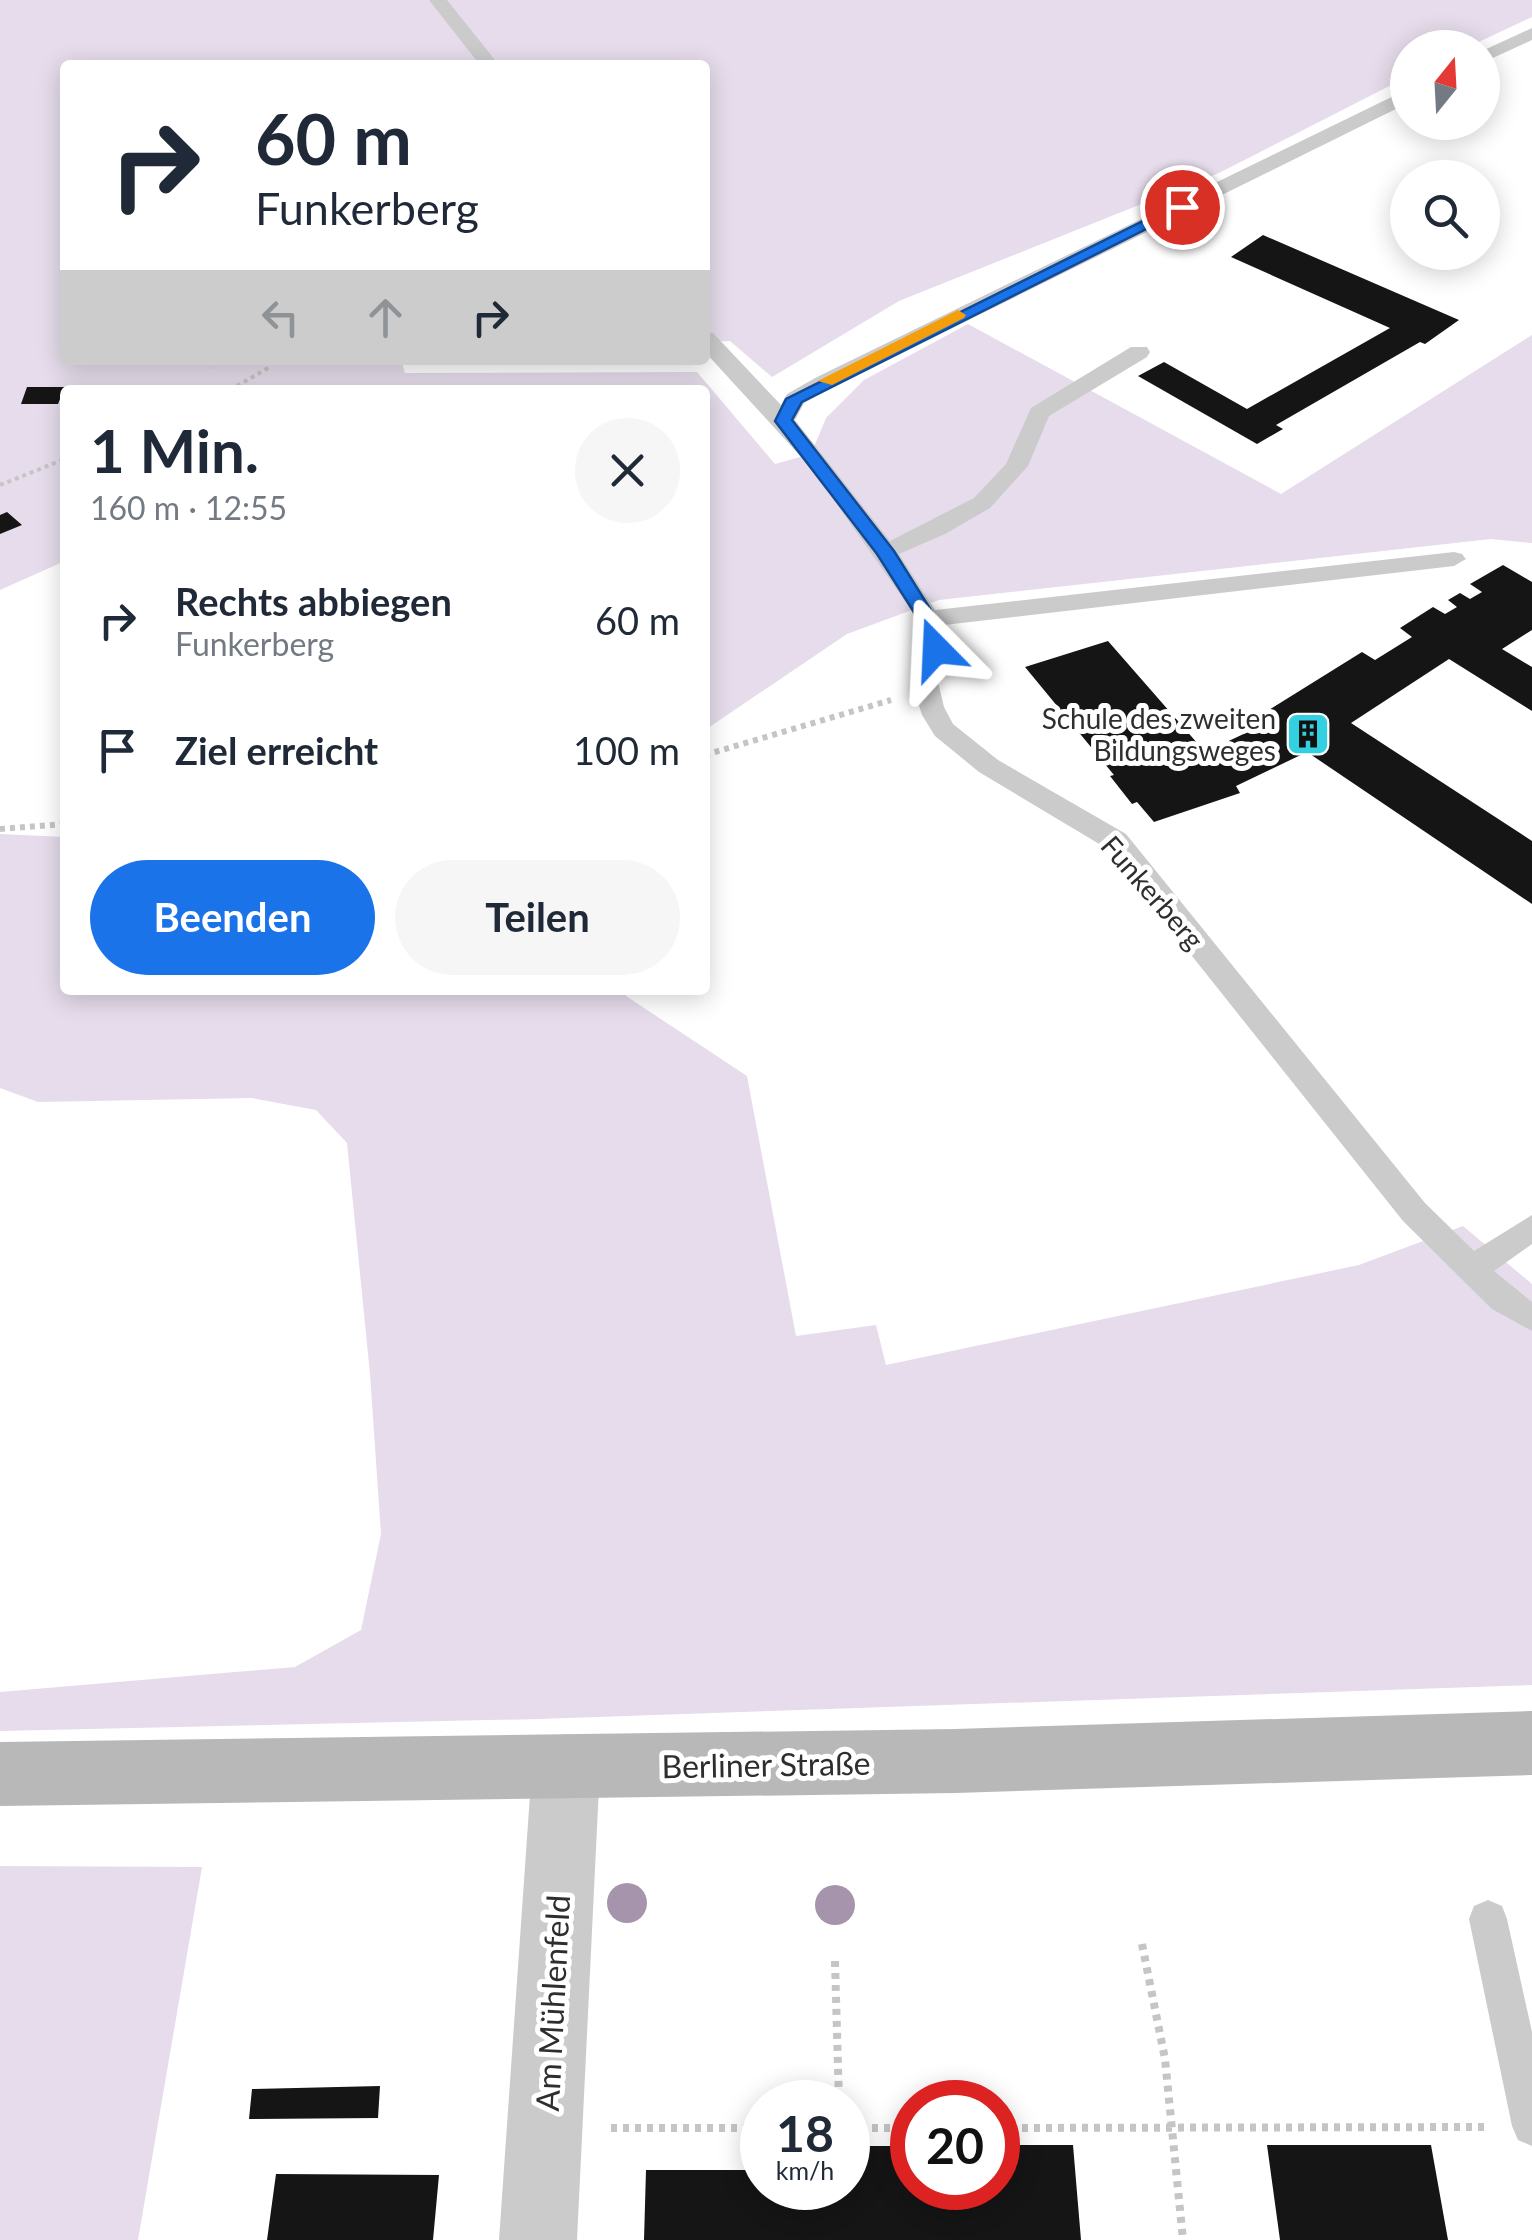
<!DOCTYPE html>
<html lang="de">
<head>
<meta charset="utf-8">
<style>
	:root { --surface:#fff; --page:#f6f6f7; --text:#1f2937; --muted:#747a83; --accent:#1a73e8 }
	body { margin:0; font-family:Lato,sans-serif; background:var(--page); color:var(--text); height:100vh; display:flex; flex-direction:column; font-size:38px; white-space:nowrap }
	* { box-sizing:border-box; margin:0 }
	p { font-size:32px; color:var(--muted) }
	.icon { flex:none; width:55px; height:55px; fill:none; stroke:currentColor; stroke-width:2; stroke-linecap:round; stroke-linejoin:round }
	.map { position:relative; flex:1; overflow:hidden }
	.sheet { position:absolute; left:60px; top:385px; width:650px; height:610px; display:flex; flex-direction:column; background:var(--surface); border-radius:10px; box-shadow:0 5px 25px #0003 }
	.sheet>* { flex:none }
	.banner { position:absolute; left:60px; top:60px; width:650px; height:305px; border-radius:10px; box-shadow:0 5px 25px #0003; background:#fff; color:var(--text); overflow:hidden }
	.needle { width:65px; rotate:18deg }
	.fabs { position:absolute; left:1390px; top:30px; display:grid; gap:20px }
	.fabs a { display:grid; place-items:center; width:110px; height:110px; border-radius:50%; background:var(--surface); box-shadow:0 5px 25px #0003; font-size:50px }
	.speed { position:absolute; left:740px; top:2080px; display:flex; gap:20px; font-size:50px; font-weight:700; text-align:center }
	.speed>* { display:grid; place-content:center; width:130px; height:130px; border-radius:50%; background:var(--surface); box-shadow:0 5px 25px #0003; line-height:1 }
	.speed small { font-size:25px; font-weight:400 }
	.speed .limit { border:15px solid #d22; background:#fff; color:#111 }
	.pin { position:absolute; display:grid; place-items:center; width:85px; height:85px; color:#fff; margin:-42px; border:5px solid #fff; border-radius:50%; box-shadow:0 2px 10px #0007 }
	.me { position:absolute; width:110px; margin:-55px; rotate:339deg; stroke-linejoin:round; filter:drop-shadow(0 0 8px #0008) }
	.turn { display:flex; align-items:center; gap:35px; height:210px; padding:0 30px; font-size:45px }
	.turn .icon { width:130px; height:130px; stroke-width:2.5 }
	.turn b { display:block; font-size:70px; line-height:85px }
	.lanes { display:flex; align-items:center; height:95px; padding:0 30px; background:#0003; justify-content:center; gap:50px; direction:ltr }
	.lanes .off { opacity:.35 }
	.round { display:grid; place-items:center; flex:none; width:105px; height:105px; border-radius:52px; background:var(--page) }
	.head { display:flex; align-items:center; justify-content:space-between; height:170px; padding:0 30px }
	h1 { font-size:60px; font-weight:700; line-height:75px }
	.action { display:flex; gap:20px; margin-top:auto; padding:20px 30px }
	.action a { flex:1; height:115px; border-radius:60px; background:var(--accent); color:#fff; font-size:40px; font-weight:700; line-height:115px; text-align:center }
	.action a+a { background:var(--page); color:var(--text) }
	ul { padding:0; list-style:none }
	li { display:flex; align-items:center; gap:30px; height:130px; padding:0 30px }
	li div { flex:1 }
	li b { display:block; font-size:38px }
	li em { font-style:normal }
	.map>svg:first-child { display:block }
	.green { fill:#e6dceb }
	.building { fill:#151515 }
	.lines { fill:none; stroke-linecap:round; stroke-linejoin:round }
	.path-far2 { stroke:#c5c5c5; stroke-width:4; stroke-dasharray:4 4; stroke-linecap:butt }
	.path-far1 { stroke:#c5c5c5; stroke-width:6; stroke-dasharray:5 5; stroke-linecap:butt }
	.path { stroke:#c5c5c5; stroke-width:8; stroke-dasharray:6 6; stroke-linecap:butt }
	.lane { fill:#cbcbcb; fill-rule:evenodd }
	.street { fill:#cbcbcb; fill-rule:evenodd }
	.secondary { fill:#b8b8b8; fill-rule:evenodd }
	.tree { fill:#a594ac }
	.route { fill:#1a73e8; stroke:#114b97; stroke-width:2.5 }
	.slow { fill:#f59e0b }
	.labels { text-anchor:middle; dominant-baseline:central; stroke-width:10; stroke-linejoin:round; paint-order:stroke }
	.poi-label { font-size:28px; fill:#2e2e2e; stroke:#fff; text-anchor:end }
	.street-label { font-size:28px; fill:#2e2e2e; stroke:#fff }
	.near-street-label { font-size:32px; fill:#2e2e2e; stroke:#fff }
</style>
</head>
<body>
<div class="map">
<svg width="1532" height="2240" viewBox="0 0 1532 2240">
	<rect width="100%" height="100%" fill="#fff"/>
	<path class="green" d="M0,0H1532V17L1468,47L1408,48L1407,77L1219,173L899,301L772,377L730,341L705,342V65H65V360H401L405,373L697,372L775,464L811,454L826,418L864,380L968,324L1281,494L1532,335V543L1491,539L939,600L847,634L705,730V390H65V561L0,590Z
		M0,834L65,837V990H627L626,996L747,1076L796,1336L876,1325L886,1365L1359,1265L1463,1226L1532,1284V1685L538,1719L0,1731V1692L295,1667L361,1630L381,1534L370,1374L347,1143L316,1110L252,1098L38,1102L0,1088Z
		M0,1866L202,1867L138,2240H0Z"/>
	<path class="building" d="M1263,235L1346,271L1459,320L1425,344L1420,342L1276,425L1283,429L1257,444L1138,376L1164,362L1247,409L1390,328L1231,257Z
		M27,387H65L58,404H21Z
		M7,512L22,525L0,534V515Z
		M1503,565L1532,582V630L1502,649L1532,667V711L1449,659L1351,723L1532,841V904L1307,752L1236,786L1240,793L1154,822L1137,802L1132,804L1110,776L1114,775L1025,667L1108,641L1205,752L1265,724L1256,718L1362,652L1375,660L1412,637L1400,628L1433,607L1445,614L1457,607L1448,600L1460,593L1470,599L1482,592L1470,584Z
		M380,2086L378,2118L249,2119L252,2089Z
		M998,2145H1073L1081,2240H644L646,2170H762V2188H848V2170H865L864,2146H912V2188H998Z
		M1267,2145H1431L1448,2240H1280Z
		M276,2174L439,2175L433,2240H267Z"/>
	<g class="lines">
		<path class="path-far2" d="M211,360L213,368
			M230,390L270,367
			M0,485L65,459"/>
		<path class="path-far1" d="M705,755L891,700
			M0,829L65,824"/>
		<path class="path" d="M1142,1944L1165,2059L1183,2240
			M835,1961L839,2102
			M611,2128H762
			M848,2128H912
			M998,2128L1486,2127"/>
		<path class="lane" d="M429,0H447L499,65H480Z
			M1532,28V40L1482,63V51Z
			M1408,89V103L833,387L804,403L795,420L890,541L974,498L1006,464L1031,408L1131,347H1147L1150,352L1147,357L1049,416L1028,466L990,508L945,534L899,554L935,610L1454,552L1462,554L1466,559L1454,566L944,625L948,642L938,682L944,707L953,724L998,760L1126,834L1425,1203L1474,1251L1532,1215V1244L1494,1271L1532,1302V1331L1492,1309L1403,1221L1106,848L979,772L935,736L922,715L914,690L913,674L923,636L911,610L813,470L705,352V332L713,333L781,405L787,394L817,377Z
			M1488,1900L1502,1906L1507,1919L1532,2032V2146L1518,2140L1512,2126L1469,1919L1474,1906Z"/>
		<path class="street" d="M566,1734L590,1743L600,1766L577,2240H499L532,1766L542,1743Z"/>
		<path class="secondary" d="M1532,1711V1775L955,1793L0,1806V1742L955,1729Z"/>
	</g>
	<g class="tree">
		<circle cx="627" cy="1903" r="20"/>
		<circle cx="835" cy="1905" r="20"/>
	</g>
	<path class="route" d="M1177,204L1190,207L802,402L792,420L894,551L944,631L942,653H929L926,631L877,554L775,421L786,399Z"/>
	<path class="slow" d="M958,310L966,315L964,318L832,385L818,381Z"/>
	<defs>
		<g id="building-square" transform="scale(2.25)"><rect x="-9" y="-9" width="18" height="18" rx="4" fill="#33d0e2" stroke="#fff"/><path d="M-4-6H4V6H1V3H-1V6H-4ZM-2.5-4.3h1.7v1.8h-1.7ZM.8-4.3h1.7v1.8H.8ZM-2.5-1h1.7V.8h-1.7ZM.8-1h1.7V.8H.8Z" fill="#111"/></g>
	</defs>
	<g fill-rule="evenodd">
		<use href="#building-square" x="1308" y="734"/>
	</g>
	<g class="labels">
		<g class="poi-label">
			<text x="1276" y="718">Schule des zweiten<tspan x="1276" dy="32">Bildungsweges</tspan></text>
		</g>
		<g class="street-label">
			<text transform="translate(1153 892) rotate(49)">Funkerberg</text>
		</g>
		<g class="near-street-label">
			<text transform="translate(766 1764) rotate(-1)">Berliner Straße</text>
			<text transform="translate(552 2003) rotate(-87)">Am Mühlenfeld</text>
		</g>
	</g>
</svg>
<div class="fabs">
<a><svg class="needle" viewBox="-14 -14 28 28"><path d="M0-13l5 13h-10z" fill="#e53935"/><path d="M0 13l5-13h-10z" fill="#747a83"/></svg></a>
<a><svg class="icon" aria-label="search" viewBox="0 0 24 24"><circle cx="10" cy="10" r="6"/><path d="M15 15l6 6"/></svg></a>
</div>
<div class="speed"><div>18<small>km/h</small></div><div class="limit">20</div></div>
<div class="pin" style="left:1182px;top:207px;background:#d93025"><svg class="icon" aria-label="arrive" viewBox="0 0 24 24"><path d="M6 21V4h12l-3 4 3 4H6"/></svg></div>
<svg class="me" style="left:936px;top:649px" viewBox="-20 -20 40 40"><path d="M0-17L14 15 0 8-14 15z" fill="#1a73e8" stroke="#fff" stroke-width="4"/></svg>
<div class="banner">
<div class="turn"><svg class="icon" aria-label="right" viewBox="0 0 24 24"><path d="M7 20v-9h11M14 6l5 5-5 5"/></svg><div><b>60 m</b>Funkerberg</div></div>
<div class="lanes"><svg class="icon off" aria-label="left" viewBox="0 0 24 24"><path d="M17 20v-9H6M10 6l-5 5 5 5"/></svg><svg class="icon off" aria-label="ahead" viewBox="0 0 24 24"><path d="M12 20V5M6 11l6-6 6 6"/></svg><svg class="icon" aria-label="right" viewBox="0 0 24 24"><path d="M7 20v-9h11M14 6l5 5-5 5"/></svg></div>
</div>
<section class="sheet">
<div class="head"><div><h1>1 Min.</h1><p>160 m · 12:55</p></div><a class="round"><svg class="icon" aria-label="close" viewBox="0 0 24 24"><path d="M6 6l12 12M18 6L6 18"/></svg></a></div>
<ul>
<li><svg class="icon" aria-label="right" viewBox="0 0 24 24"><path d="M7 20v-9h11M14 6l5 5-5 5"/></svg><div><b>Rechts abbiegen</b><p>Funkerberg</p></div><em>60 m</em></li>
<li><svg class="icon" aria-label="arrive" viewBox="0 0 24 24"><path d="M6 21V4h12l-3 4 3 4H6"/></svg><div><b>Ziel erreicht</b></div><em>100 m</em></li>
</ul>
<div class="action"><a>Beenden</a><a>Teilen</a></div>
</section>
</div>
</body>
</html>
